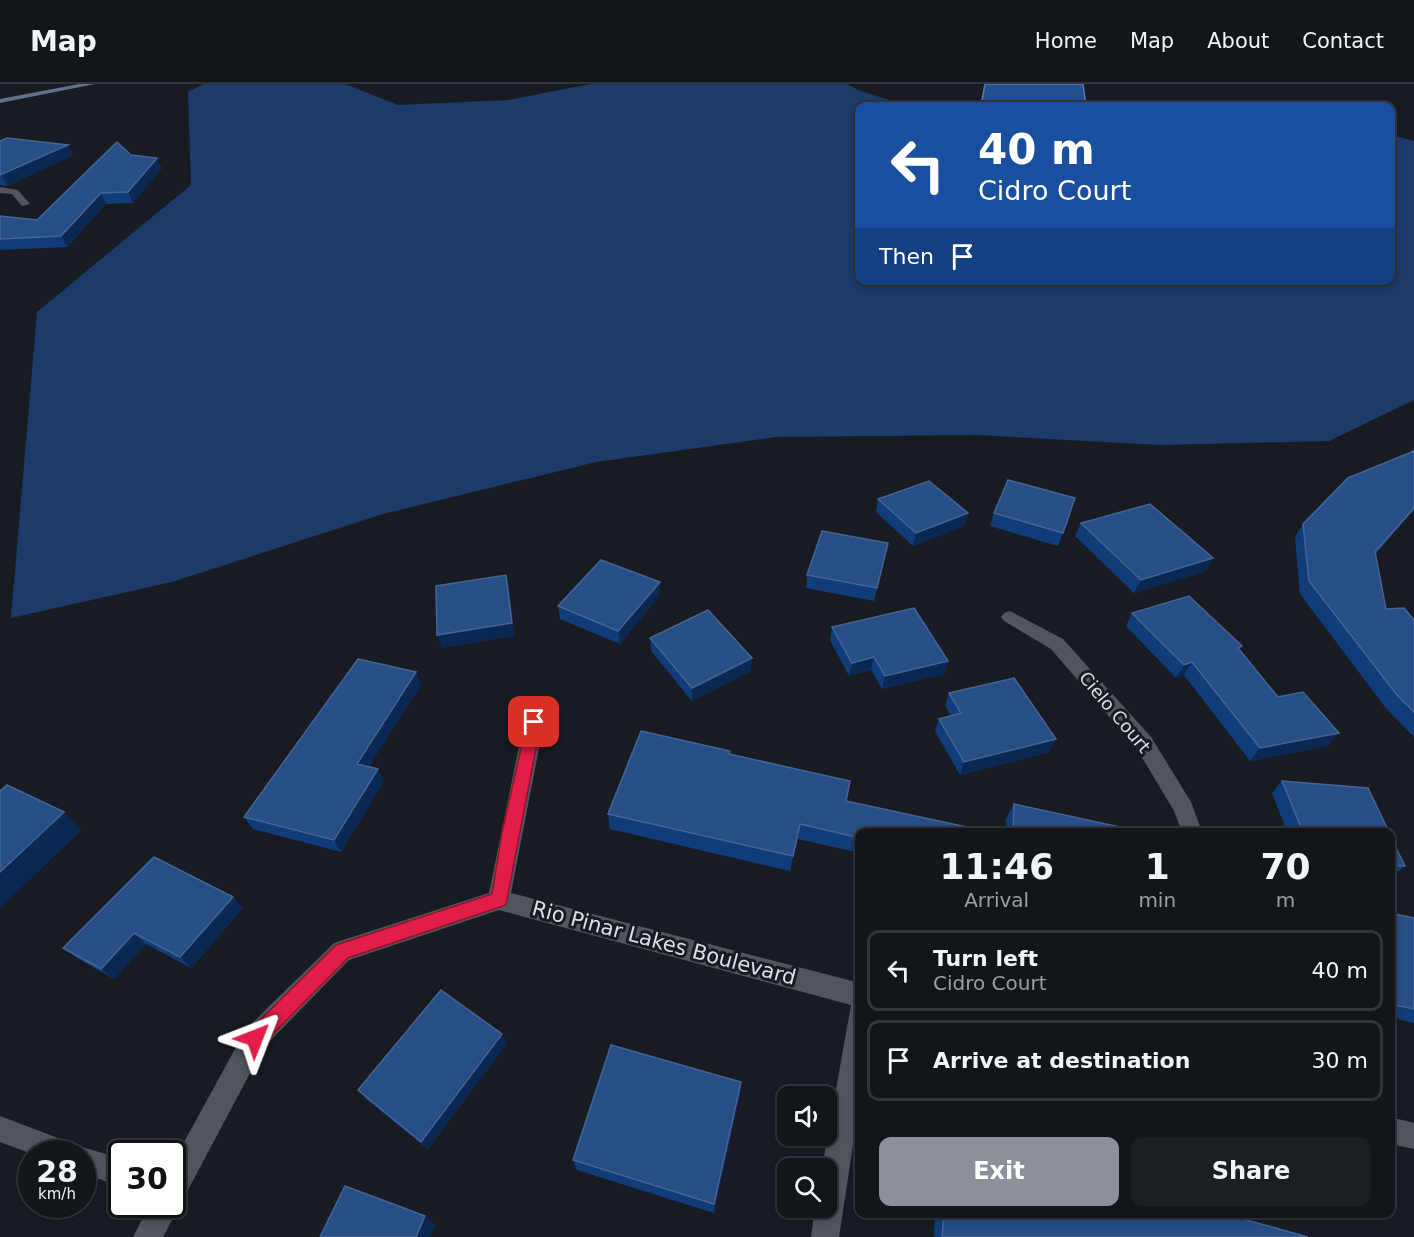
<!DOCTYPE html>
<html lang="en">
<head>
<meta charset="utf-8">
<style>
	:root { --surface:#12151a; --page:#1b1e23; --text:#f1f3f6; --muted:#9c9fa2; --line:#313439; --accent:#8c9099 }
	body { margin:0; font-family:"DejaVu Sans",sans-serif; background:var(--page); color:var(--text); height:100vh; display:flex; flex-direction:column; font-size:22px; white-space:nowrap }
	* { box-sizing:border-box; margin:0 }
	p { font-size:20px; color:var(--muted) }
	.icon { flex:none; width:33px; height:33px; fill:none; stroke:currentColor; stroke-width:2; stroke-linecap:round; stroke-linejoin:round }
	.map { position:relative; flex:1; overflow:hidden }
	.side { position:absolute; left:855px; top:744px; width:540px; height:390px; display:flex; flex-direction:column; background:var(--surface); border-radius:12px; box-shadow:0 3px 9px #0003,0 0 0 2px var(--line) }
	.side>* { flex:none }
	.top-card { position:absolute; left:855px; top:18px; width:540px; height:183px; border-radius:12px; box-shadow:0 3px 9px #0003,0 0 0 2px var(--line); background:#1a4fa0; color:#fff; overflow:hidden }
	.controls { position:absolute; left:777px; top:1002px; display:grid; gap:12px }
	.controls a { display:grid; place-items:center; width:60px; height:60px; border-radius:12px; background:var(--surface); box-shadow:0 3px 9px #0003,0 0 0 2px var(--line); font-size:30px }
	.speed { position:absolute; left:18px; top:1056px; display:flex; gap:12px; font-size:30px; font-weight:700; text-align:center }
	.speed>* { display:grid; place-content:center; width:78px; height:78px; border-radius:50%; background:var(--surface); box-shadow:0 3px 9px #0003,0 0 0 2px var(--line); line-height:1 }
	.speed small { font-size:15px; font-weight:400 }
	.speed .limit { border:3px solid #111; border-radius:9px; background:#fff; color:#111 }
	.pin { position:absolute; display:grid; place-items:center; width:51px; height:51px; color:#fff; margin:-26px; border-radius:12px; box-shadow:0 3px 9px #0006 }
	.me { position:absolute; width:66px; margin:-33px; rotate:45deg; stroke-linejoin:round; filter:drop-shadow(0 0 4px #0008) }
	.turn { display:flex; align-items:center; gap:21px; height:126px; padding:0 24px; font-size:27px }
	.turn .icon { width:78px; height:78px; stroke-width:2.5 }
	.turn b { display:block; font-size:42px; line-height:51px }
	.then { display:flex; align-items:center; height:57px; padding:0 24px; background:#0003; gap:12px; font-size:22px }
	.eta { display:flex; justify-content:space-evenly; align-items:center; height:102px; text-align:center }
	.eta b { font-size:36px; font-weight:700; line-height:42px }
	.primary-button { display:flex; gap:12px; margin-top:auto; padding:12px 24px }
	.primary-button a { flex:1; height:69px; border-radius:12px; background:var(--accent); color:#fff; font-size:24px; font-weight:700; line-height:69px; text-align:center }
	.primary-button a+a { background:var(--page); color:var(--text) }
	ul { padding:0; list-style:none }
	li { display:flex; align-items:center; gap:18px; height:81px; margin:0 12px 9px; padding:0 12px; border:3px solid var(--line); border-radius:12px }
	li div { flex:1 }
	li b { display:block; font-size:22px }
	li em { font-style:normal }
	header { display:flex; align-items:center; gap:36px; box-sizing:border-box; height:84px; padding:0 30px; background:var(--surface); border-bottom:2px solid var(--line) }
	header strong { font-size:28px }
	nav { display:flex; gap:33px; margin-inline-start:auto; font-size:21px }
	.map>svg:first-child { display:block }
	.green { fill:#1d3b68 }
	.water { fill:#224e92; stroke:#5a7aab; stroke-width:1.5 }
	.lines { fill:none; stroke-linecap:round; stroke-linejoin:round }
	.street { fill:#51565d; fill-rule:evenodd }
	.secondary { fill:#60718b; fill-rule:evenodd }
	.wall { fill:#113c7a }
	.shaded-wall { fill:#0b2852 }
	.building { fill:#274e85; stroke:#446494; stroke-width:1.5 }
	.route { fill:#e11d48; stroke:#92132f; stroke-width:1.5 }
	.labels { text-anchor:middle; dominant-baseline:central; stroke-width:6; stroke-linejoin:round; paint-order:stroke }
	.street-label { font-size:18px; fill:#dddfe4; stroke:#181c22 }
	.near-street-label { font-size:21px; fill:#dddfe4; stroke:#181c22 }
</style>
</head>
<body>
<header>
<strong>Map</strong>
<nav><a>Home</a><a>Map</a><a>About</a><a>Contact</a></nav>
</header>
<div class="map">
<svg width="1414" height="1153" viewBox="0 0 1414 1153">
	<rect width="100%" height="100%" fill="#181c22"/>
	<path class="green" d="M204,0H345L398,21L508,16L591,0H847L860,7L910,22H860V196H1390L1391,51L1414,57V316L1329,357L1161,361L976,351L777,353L596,378L383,430L172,498L11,534L37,228L191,101L188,8Z"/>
	<path class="water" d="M985,0H1083L1086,22H981Z"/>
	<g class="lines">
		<path class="street" d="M0,103L18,106L30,120L22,122L12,110L0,109Z
			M1010,527L1063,555L1151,653L1191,718L1202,748H1182L1174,727L1137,665L1051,565L1004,537L1001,533L1004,529Z
			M534,630L541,633L544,638L511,809L860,899V1015L839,1153H811L815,1124H826V1084H822L851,921L499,826L349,876L264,963L163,1153H133L150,1120H172V1080L246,945L334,859L489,809L524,638L527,633Z
			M0,1032L79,1062L122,1075V1103L82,1089V1070H32L0,1058Z
			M1390,1033L1414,1039V1065L1390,1060Z"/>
		<path class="secondary" d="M79,0H95L0,19V15Z"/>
	</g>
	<path class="wall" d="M0,57L68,61L73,71L7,102L0,101Z
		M131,71L162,84L133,119L106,120L67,163L0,166V132L37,136Z
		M1414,363V428L1410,430L1376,470L1386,525L1414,536V653L1385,623L1300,510L1295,453L1303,440L1410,368Z
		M878,415L968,429L964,442L913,462L876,428Z
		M994,429L1063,449L1058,462L990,442Z
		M1081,439L1206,487L1134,509L1075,452Z
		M888,459L874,517L806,504L807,491Z
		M660,511L620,560L560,535L558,522Z
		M1132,529L1240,566L1278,613L1328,662L1250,677L1184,591L1176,594L1126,542Z
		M832,543L948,577L944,590L882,605L871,586L849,592L830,556Z
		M650,554L751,587L692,617L651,567Z
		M416,588L421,601L369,682L384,697L341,768L253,745L244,733Z
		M949,609L1049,668L960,691L935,647L939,635L951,632L945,622Z
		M730,670L846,717L860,748V769L798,755L790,787L610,745L608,730Z
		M1282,697L1389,748H1287L1272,709Z
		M1014,720L1125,748H1006V735Z
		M1390,752L1405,782L1390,793Z
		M243,824L191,884L146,860L114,895L77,874L63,864Z
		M1390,829L1414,834V939L1390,933Z
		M507,959L428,1065L366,1015L358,1006Z
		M741,998L740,1010L714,1129L577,1086L573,1076Z
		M935,1130H1225L1308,1153H934Z"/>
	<path class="shaded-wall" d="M68,61L73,71L7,102L1,91Z
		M157,74L162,84L133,119L128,108Z
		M101,109L106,120L67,163L61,152Z
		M1414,424V428L1410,430L1365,481L1375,468Z
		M968,429L964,442L913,462L916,449Z
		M1213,474L1206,487L1134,509L1141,496Z
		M506,491L509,504L515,552L442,564L437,551Z
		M660,498V511L620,560L618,547Z
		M874,573L871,586L849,592L852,579Z
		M752,574L751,587L692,617V604Z
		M948,577L944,590L882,605L885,592Z
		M1192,578L1184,591L1176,594L1184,581Z
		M416,588L421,601L363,692L357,680Z
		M1339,649L1328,662L1250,677L1260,664Z
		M1056,655L1049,668L960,691L964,678Z
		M378,685L384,697L341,768L334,756Z
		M64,728L82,746L0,824V788Z
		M800,740L798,755L790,787L793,772Z
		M233,813L243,824L191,884L180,873Z
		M134,849L146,860L114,895L101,885Z
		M502,950L507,959L428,1065L421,1058Z
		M741,998L740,1010L714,1129V1120Z
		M425,1132L436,1141L430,1153H416Z"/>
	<path class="building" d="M7,54L68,61L0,91V57Z
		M117,58L131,71L157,74L128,108L101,109L61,152L0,155V132L37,136Z
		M1414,367V424L1375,468L1386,525L1404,524L1414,536V628L1397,611L1309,497L1303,440L1348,394Z
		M1008,396L1075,414L1063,449L994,429Z
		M929,397L968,429L916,449L878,415Z
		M1150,420L1213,474L1141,496L1081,439Z
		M822,447L888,459L877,504L807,491Z
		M601,476L660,498L618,547L558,522Z
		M506,491L512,539L437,551L436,502Z
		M1189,512L1242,562L1238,564L1278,613L1303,608L1339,649L1260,664L1192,578L1184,581L1132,529Z
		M914,524L948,577L885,592L874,573L852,579L832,543Z
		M708,526L752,574L692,604L650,554Z
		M358,575L416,588L357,680L378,685L334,756L244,733Z
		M1014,594L1056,655L964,678L939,635L961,629L949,609Z
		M641,647L730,667L729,670L850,697L846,717L990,748H860V754L800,740L793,772L608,730Z
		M1282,697L1368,704L1389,748H1303Z
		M7,701L64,728L0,788V707Z
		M1014,720L1125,744V748H1013Z
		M1390,752L1405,782L1390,781Z
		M154,773L233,813L180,873L134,849L101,885L63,864Z
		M1390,829L1414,834V925L1390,920Z
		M441,906L502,950L421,1058L358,1006Z
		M611,961L741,998L714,1120L573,1076Z
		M345,1102L425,1132L416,1153H320Z
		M944,1130H1225L1308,1153H942Z"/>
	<path class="route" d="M534,632L541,638L506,821L348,874L262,961L255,963L249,961L246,954L249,947L336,861L492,810L502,749L527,638Z"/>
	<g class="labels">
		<g class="street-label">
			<text transform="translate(1115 628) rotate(50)">Cielo Court</text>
		</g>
		<g class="near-street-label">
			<text transform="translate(664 859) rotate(15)">Rio Pinar Lakes Boulevard</text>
		</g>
	</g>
</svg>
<div class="controls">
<a><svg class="icon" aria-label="sound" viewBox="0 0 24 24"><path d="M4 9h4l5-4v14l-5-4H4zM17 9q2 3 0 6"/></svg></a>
<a><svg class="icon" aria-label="search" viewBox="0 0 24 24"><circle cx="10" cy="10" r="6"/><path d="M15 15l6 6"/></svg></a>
</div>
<div class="speed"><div>28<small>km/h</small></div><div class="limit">30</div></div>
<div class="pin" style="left:534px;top:638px;background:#d93025"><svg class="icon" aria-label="arrive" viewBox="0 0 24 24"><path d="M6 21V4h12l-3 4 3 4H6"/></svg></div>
<svg class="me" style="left:255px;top:954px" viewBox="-20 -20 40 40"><path d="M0-17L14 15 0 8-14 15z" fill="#e11d48" stroke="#fff" stroke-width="4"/></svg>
<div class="top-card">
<div class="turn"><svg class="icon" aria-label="left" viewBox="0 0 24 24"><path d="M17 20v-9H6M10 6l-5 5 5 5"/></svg><div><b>40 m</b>Cidro Court</div></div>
<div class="then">Then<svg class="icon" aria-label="arrive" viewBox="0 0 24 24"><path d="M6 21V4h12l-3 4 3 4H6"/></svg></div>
</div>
<section class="side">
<div class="eta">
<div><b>11:46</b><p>Arrival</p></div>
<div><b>1</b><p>min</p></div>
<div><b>70</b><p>m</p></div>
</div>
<ul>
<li><svg class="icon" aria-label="left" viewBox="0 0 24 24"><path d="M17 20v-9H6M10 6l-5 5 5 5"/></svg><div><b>Turn left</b><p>Cidro Court</p></div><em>40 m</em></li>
<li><svg class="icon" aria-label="arrive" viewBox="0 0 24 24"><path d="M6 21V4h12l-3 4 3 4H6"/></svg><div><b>Arrive at destination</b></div><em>30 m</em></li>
</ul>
<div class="primary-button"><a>Exit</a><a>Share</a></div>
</section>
</div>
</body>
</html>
